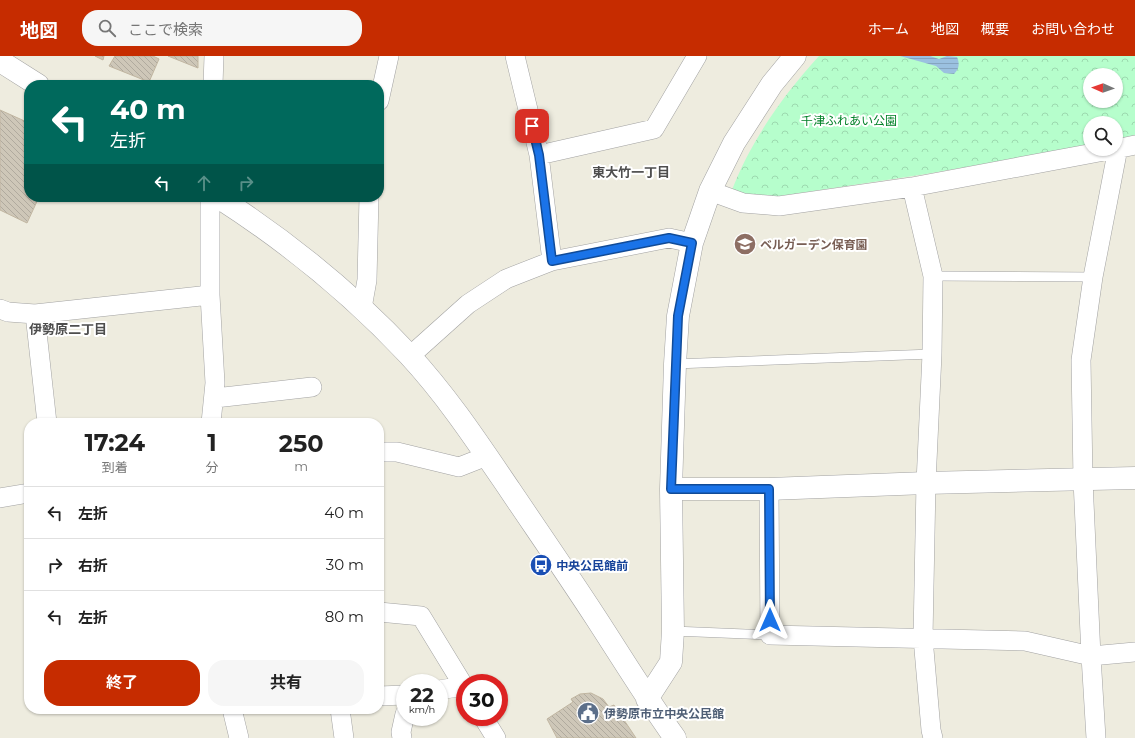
<!DOCTYPE html>
<html lang="ja">
<head>
<meta charset="utf-8">
<style>
	:root { --surface:#fff; --page:#f6f6f6; --text:#222; --muted:#767676; --line:#e0e0e0; --accent:#c62c00 }
	body { margin:0; font-family:Montserrat,"Noto Sans JP",sans-serif; background:var(--page); color:var(--text); height:100vh; display:flex; flex-direction:column; font-size:15px; white-space:nowrap }
	* { box-sizing:border-box; margin:0 }
	p { font-size:13px; color:var(--muted) }
	.icon { flex:none; width:22px; height:22px; fill:none; stroke:currentColor; stroke-width:2; stroke-linecap:round; stroke-linejoin:round }
	.map { position:relative; flex:1; overflow:hidden }
	.sheet { position:absolute; left:24px; top:362px; width:360px; height:296px; display:flex; flex-direction:column; background:var(--surface); border-radius:16px; box-shadow:0 1px 3px #0004 }
	.sheet>* { flex:none }
	.guide { position:absolute; left:24px; top:24px; width:360px; height:122px; border-radius:16px; box-shadow:0 1px 3px #0004; background:#00695c; color:#fff; overflow:hidden }
	.needle { width:26px; rotate:272deg }
	.tools { position:absolute; left:1083px; top:12px; display:grid; gap:8px }
	.tools a { display:grid; place-items:center; width:40px; height:40px; border-radius:50%; background:var(--surface); box-shadow:0 1px 3px #0004; font-size:20px }
	.speed { position:absolute; left:396px; top:618px; display:flex; gap:8px; font-size:20px; font-weight:700; text-align:center }
	.speed>* { display:grid; place-content:center; width:52px; height:52px; border-radius:50%; background:var(--surface); box-shadow:0 1px 3px #0004; line-height:1 }
	.speed small { font-size:10px; font-weight:400 }
	.speed .limit { border:6px solid #d22; background:#fff; color:#111 }
	.pin { position:absolute; display:grid; place-items:center; width:34px; height:34px; color:#fff; margin:-17px; border-radius:8px; box-shadow:0 2px 6px #0006 }
	.me { position:absolute; width:44px; margin:-22px; rotate:0deg; stroke-linejoin:round; filter:drop-shadow(0 0 3px #0008) }
	.turn { display:flex; align-items:center; gap:14px; height:84px; padding:0 20px; font-size:18px }
	.turn .icon { width:52px; height:52px; stroke-width:2.5 }
	.turn b { display:block; font-size:28px; line-height:34px }
	.lanes { display:flex; align-items:center; height:38px; padding:0 20px; background:#0003; justify-content:center; gap:20px; direction:ltr }
	.lanes .off { opacity:.35 }
	.eta { display:flex; justify-content:space-evenly; align-items:center; height:68px; text-align:center }
	.eta b { font-size:24px; font-weight:700; line-height:28px }
	.action { display:flex; gap:8px; margin-top:auto; padding:8px 20px }
	.action a { flex:1; height:46px; border-radius:16px; background:var(--accent); color:#fff; font-size:16px; font-weight:700; line-height:46px; text-align:center }
	.action a+a { background:var(--page); color:var(--text) }
	ul { padding:0; list-style:none }
	li { display:flex; align-items:center; gap:12px; height:52px; padding:0 20px; border-top:1px solid var(--line) }
	li div { flex:1 }
	li b { display:block; font-size:15px }
	li em { font-style:normal }
	header { display:flex; align-items:center; gap:24px; box-sizing:border-box; height:56px; padding:0 20px; background:var(--accent); color:#fff }
	header strong { font-size:19px }
	nav { display:flex; gap:22px; margin-inline-start:auto; font-size:14px }
	.search { width:280px; height:36px; background:var(--page); display:flex; align-items:center; gap:10px; box-sizing:border-box; padding:0 14px; border-radius:16px; color:var(--muted); font-size:15px }
	.map>svg:first-child { display:block }
	.park { fill:url(#park-crowns); fill-rule:evenodd }
	.water { fill:url(#water-rules) }
	.building { fill:url(#building-back-hatch); stroke:#c1b6a1 }
	.lines { fill:none; stroke-linecap:round; stroke-linejoin:round }
	.service-casing { stroke:#a2a2a2; stroke-width:10 }
	.minor-casing { stroke:#a2a2a2; stroke-width:20 }
	.tertiary-casing { stroke:#a2a2a2; stroke-width:23 }
	.service { stroke:#fff; stroke-width:9 }
	.minor { stroke:#fff; stroke-width:19 }
	.tertiary { stroke:#fff; stroke-width:22 }
	.route-casing { stroke:#114b97; stroke-width:10 }
	.route { stroke:#1a73e8; stroke-width:7 }
	.labels { text-anchor:middle; dominant-baseline:central; stroke-width:4; stroke-linejoin:round; paint-order:stroke }
	.park-label { font-size:12px; fill:#028128; stroke:#fff }
	.education-label { font-size:12px; font-weight:bold; fill:#785e54; stroke:#fff; text-anchor:start }
	.transit-label { font-size:12px; font-weight:bold; fill:#164399; stroke:#fff; text-anchor:start }
	.service-label { font-size:12px; font-weight:bold; fill:#4e5e75; stroke:#fff; text-anchor:start }
	.neighbourhood-label { font-size:13px; font-weight:bold; fill:#4e4e4e; stroke:#fff }
</style>
</head>
<body>
<header>
<strong>地図</strong>
<div class="search"><svg class="icon" aria-label="search" viewBox="0 0 24 24"><circle cx="10" cy="10" r="6"/><path d="M15 15l6 6"/></svg>ここで検索</div>
<nav><a>ホーム</a><a>地図</a><a>概要</a><a>お問い合わせ</a></nav>
</header>
<div class="map">
<svg width="1135" height="682" viewBox="0 0 1135 682">
	<defs>
		<pattern id="park-crowns" width="20" height="18" patternUnits="userSpaceOnUse"><rect width="20" height="18" fill="#b6fecc"/><path d="M2 6a3 3 0 1 1 6 0M12 15a3 3 0 1 1 6 0" fill="none" stroke="#9cd9af"/></pattern>
		<pattern id="water-rules" width="6" height="5" patternUnits="userSpaceOnUse"><rect width="6" height="5" fill="#9bc1e0"/><path d="M0 2.5h6" fill="none" stroke="#85a5c0"/></pattern>
		<pattern id="building-back-hatch" width="6" height="6" patternUnits="userSpaceOnUse"><rect width="6" height="6" fill="#cec7b8"/><path d="M-1 5l2 2M0 0l6 6M5-1l2 2" fill="none" stroke="#b0aa9e"/></pattern>
	</defs>
	<rect width="100%" height="100%" fill="#eeecdf"/>
	<path class="park" d="M819,0H1135V83L1116,86V67H1090V90L926,118L768,142L747,140L732,134C750,86 784,38 819,0ZM1090,19H1116V45H1090Z"/>
	<path class="water" d="M900,0H930L939,3L947,0L957,1C960,8 959,13 954,18L944,17L936,10Z"/>
	<path class="building" d="M95,0H104L103,4Z
		M115,0H153L159,3L149,26L109,10Z
		M168,0H198V12Z
		M0,54L29,67V141H39L27,167L0,154Z
		M591,637L603,643L609,651L614,649L636,682H557L547,663L573,646L571,643L580,638Z"/>
	<g class="lines">
		<g class="service-casing">
			<path id="service" d="M933,220L1093,221
				M675,308L932,298
				M673,575L770,579"/>
		</g>
		<g class="minor-casing">
			<path id="minor" d="M515,0L539,99L552,205
				M213,29L214,0
				M379,45L389,0
				M1116,93L1135,89
				M539,99L654,73L697,0
				M912,131L933,220L932,298L926,427L923,582L931,674L933,682
				M710,135L743,147L779,150L912,131L1115,93
				M210,141V239L215,327L211,367
				M362,252L367,224L369,141
				M0,253L8,256L35,258L210,239
				M35,258L47,367
				M410,300L468,248L506,223L552,205L669,182L692,187
				M215,342L312,331
				M379,396H397L459,411L487,400
				M769,433L770,579L1025,585L1091,600L1135,596
				M0,442L29,437
				M379,556L421,560L465,632
				M439,634L464,630
				M379,640L405,639
				M232,653L239,682
				M340,653L344,682
				M483,661L496,682
				M402,682L401,676L405,658
				M1096,682L1091,600L1083,424L1081,304L1093,221L1118,92"/>
		</g>
		<g class="tertiary-casing">
			<path id="tertiary" d="M0,5L38,29
				M218,141C288,186 352,238 409,299C447,340 478,387 510,434C539,477 568,519 596,562C622,602 647,643 675,682
				M671,433H769L926,427L1135,422
				M647,643L671,606L673,575L671,433L675,308L678,260L692,187L710,135L734,87L772,28L795,0"/>
		</g>
		<use href="#service" class="service"/>
		<use href="#minor" class="minor"/>
		<use href="#tertiary" class="tertiary"/>
	</g>
	<g class="lines">
		<g class="route-casing">
			<path id="route" d="M532,70L539,99L552,205L669,182L692,187L678,260L671,433H769L770,564"/>
		</g>
		<use href="#route" class="route"/>
	</g>
	<defs>
		<g id="school-disc" transform="scale(1.15)"><circle r="9.5" fill="#8d6e63" stroke="#fff"/><path d="M0-5L7-2L0 1L-7-2ZM-4 1L0 2.5L4 1V4Q0 6-4 4Z" fill="#fff"/></g>
		<g id="bus-disc" transform="scale(1.15)"><circle r="9.5" fill="#1a4fb4" stroke="#fff"/><path d="M-5-6H5V4H4V6H2V4H-2V6H-4V4H-5ZM-3.5-4V0h7V-4ZM-3.5 1.2v1.5H-2V1.2ZM2 1.2v1.5H3.5V1.2Z" fill="#fff"/></g>
		<g id="civic-disc" transform="scale(1.15)"><circle r="9.5" fill="#5c6f8a" stroke="#fff"/><path d="M-.6-6.5H3V-4.5H.6V-3L4-1V1h2V6H-6V1h2V-1L-.6-3ZM-1.2 2.5V6h2.4V2.5Z" fill="#fff"/></g>
	</defs>
	<g fill-rule="evenodd">
		<use href="#school-disc" x="745" y="188"/>
		<use href="#bus-disc" x="541" y="509"/>
		<use href="#civic-disc" x="588" y="657"/>
	</g>
	<g class="labels">
		<g class="park-label">
			<text x="849" y="64">千津ふれあい公園</text>
		</g>
		<g class="education-label">
			<text x="760" y="188">ベルガーデン保育園</text>
		</g>
		<g class="transit-label">
			<text x="556" y="509">中央公民館前</text>
		</g>
		<g class="service-label">
			<text x="604" y="657">伊勢原市立中央公民館</text>
		</g>
		<g class="neighbourhood-label">
			<text x="631" y="116">東大竹一丁目</text>
			<text x="68" y="273">伊勢原二丁目</text>
		</g>
	</g>
</svg>
<div class="tools">
<a><svg class="needle" viewBox="-14 -14 28 28"><path d="M0-13l5 13h-10z" fill="#e53935"/><path d="M0 13l5-13h-10z" fill="#767676"/></svg></a>
<a><svg class="icon" aria-label="search" viewBox="0 0 24 24"><circle cx="10" cy="10" r="6"/><path d="M15 15l6 6"/></svg></a>
</div>
<div class="speed"><div>22<small>km/h</small></div><div class="limit">30</div></div>
<div class="pin" style="left:532px;top:70px;background:#d93025"><svg class="icon" aria-label="arrive" viewBox="0 0 24 24"><path d="M6 21V4h12l-3 4 3 4H6"/></svg></div>
<svg class="me" style="left:770px;top:564px" viewBox="-20 -20 40 40"><path d="M0-17L14 15 0 8-14 15z" fill="#1a73e8" stroke="#fff" stroke-width="4"/></svg>
<div class="guide">
<div class="turn"><svg class="icon" aria-label="left" viewBox="0 0 24 24"><path d="M17 20v-9H6M10 6l-5 5 5 5"/></svg><div><b>40 m</b>左折</div></div>
<div class="lanes"><svg class="icon" aria-label="left" viewBox="0 0 24 24"><path d="M17 20v-9H6M10 6l-5 5 5 5"/></svg><svg class="icon off" aria-label="ahead" viewBox="0 0 24 24"><path d="M12 20V5M6 11l6-6 6 6"/></svg><svg class="icon off" aria-label="right" viewBox="0 0 24 24"><path d="M7 20v-9h11M14 6l5 5-5 5"/></svg></div>
</div>
<section class="sheet">
<div class="eta">
<div><b>17:24</b><p>到着</p></div>
<div><b>1</b><p>分</p></div>
<div><b>250</b><p>m</p></div>
</div>
<ul>
<li><svg class="icon" aria-label="left" viewBox="0 0 24 24"><path d="M17 20v-9H6M10 6l-5 5 5 5"/></svg><div><b>左折</b></div><em>40 m</em></li>
<li><svg class="icon" aria-label="right" viewBox="0 0 24 24"><path d="M7 20v-9h11M14 6l5 5-5 5"/></svg><div><b>右折</b></div><em>30 m</em></li>
<li><svg class="icon" aria-label="left" viewBox="0 0 24 24"><path d="M17 20v-9H6M10 6l-5 5 5 5"/></svg><div><b>左折</b></div><em>80 m</em></li>
</ul>
<div class="action"><a>終了</a><a>共有</a></div>
</section>
</div>
</body>
</html>
